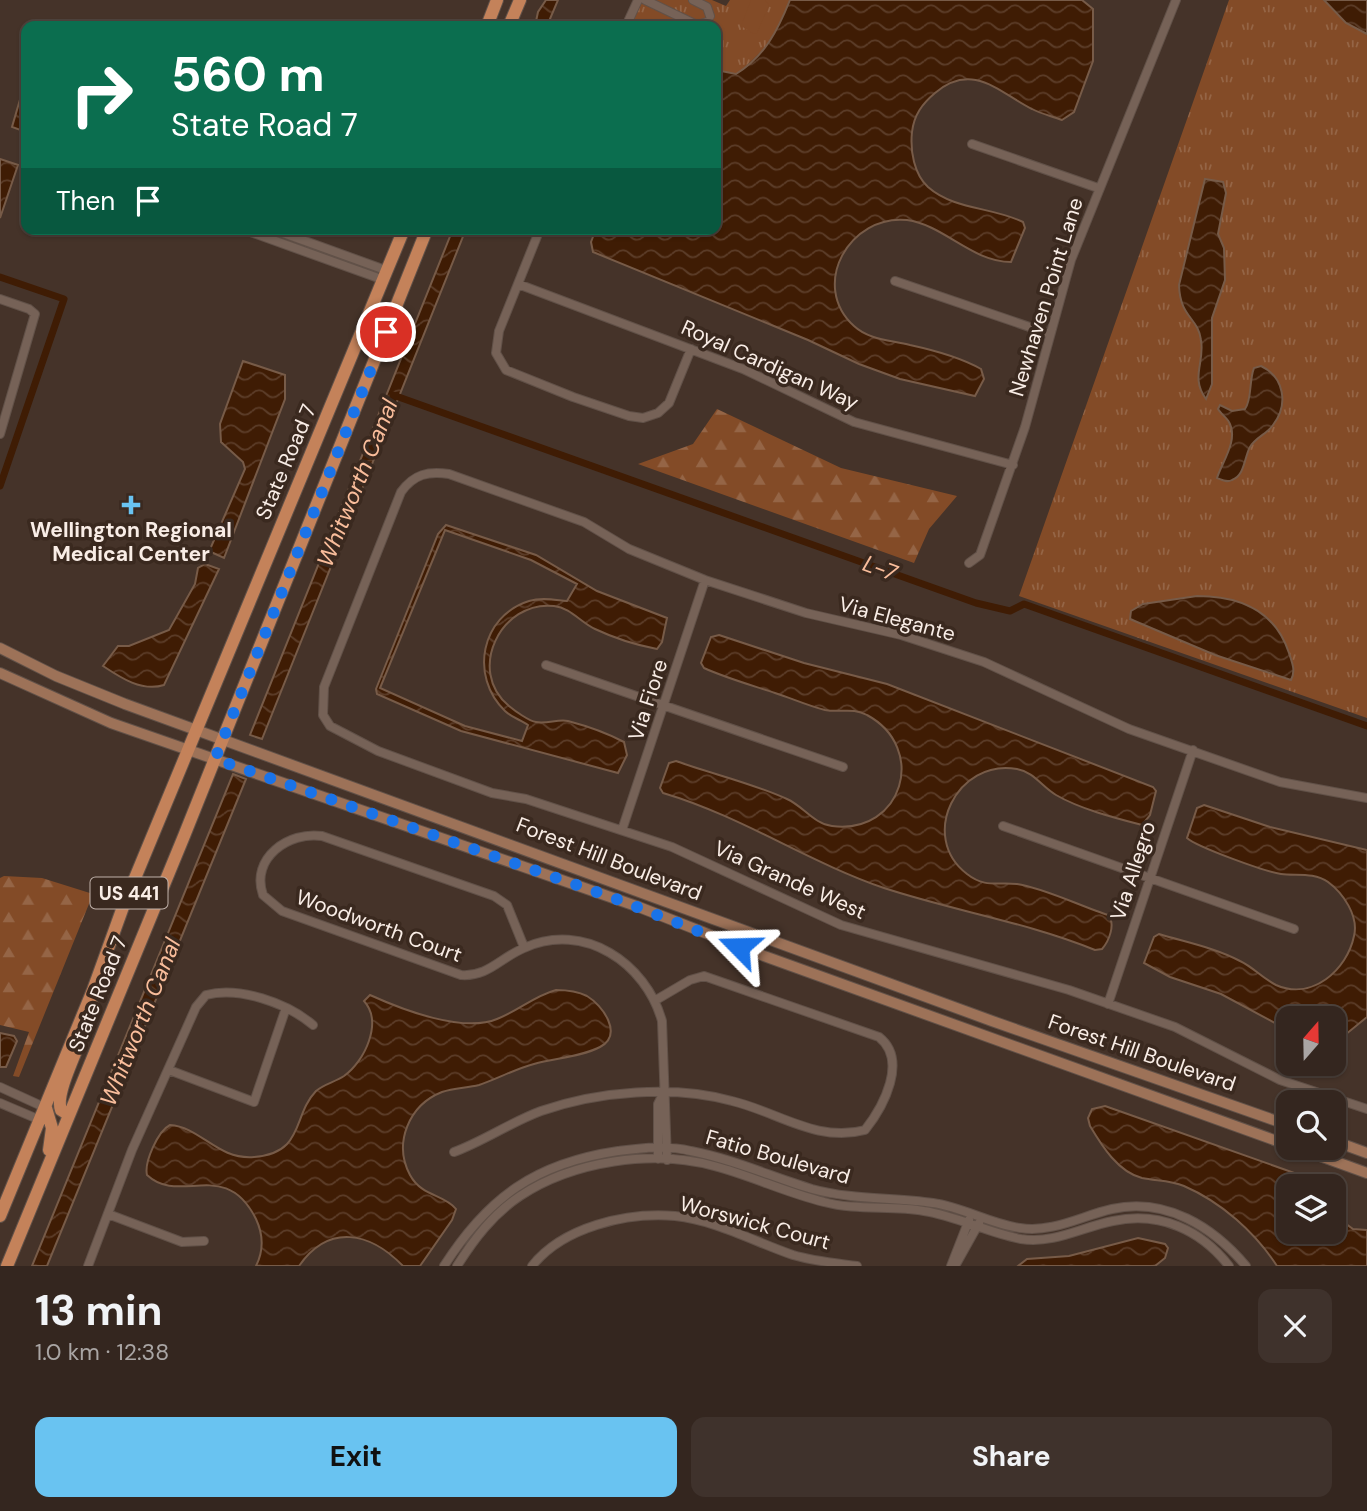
<!DOCTYPE html>
<html lang="en">
<head>
<meta charset="utf-8">
<style>
	:root { --surface:#34261f; --page:#3f322c; --text:#f1f3f6; --muted:#a9a5a4; --line:#4e433d; --accent:#69c3f1 }
	body { margin:0; font-family:"DM Sans",sans-serif; background:var(--page); color:var(--text); height:100vh; display:flex; flex-direction:column; font-size:26px; white-space:nowrap }
	* { box-sizing:border-box; margin:0 }
	p { font-size:23px; color:var(--muted) }
	.icon { flex:none; width:38px; height:38px; fill:none; stroke:currentColor; stroke-width:2; stroke-linecap:round; stroke-linejoin:round }
	.map { position:relative; height:1266px; overflow:hidden }
	.details { display:flex; flex-direction:column; background:var(--surface); flex:1 }
	.details>* { flex:none }
	.hud { position:absolute; left:21px; top:21px; width:700px; height:214px; border-radius:14px; box-shadow:0 2px 5px #0004,0 0 0 2px var(--line); background:#0b6e4f; color:#fff; overflow:hidden }
	.needle { width:46px; rotate:20deg }
	.buttons { position:absolute; left:1276px; top:1006px; display:grid; gap:14px }
	.buttons a { display:grid; place-items:center; width:70px; height:70px; border-radius:14px; background:var(--surface); box-shadow:0 2px 5px #0004,0 0 0 2px var(--line); font-size:35px }
	.pin { position:absolute; display:grid; place-items:center; width:60px; height:60px; color:#fff; margin:-30px; border:4px solid #fff; border-radius:50%; box-shadow:0 2px 7px #0007 }
	.me { position:absolute; width:77px; margin:-38px; rotate:292deg; stroke-linejoin:round; filter:drop-shadow(0 0 5px #0008) }
	.turn { display:flex; align-items:center; gap:24px; height:147px; padding:0 35px; font-size:32px }
	.turn .icon { width:91px; height:91px; stroke-width:2.5 }
	.turn b { display:block; font-size:49px; line-height:60px }
	.then { display:flex; align-items:center; height:66px; padding:0 35px; background:#0003; gap:14px; font-size:26px }
	.round { display:grid; place-items:center; flex:none; width:74px; height:74px; border-radius:14px; background:var(--page) }
	.overview { display:flex; align-items:center; justify-content:space-between; height:119px; padding:0 35px }
	h1 { font-size:42px; font-weight:700; line-height:52px }
	.action { display:flex; gap:14px; margin-top:auto; padding:14px 35px }
	.action a { flex:1; height:80px; border-radius:14px; background:var(--accent); color:#111; font-size:28px; font-weight:700; line-height:80px; text-align:center }
	.action a+a { background:var(--page); color:var(--text) }
	.map>svg:first-child { display:block }
	.grass { fill:url(#grass-tufts) }
	.forest { fill:url(#forest-firs) }
	.pitch { fill:#834b27 }
	.water { fill:url(#water-waves); stroke:#775b48; stroke-width:2; fill-rule:evenodd }
	.lines { fill:none; stroke-linecap:round; stroke-linejoin:round }
	.canal { stroke:#3f1c04; stroke-width:7 }
	.minor-casing { stroke:#615148; stroke-width:10 }
	.secondary-casing { stroke:#615148; stroke-width:12 }
	.primary-casing { stroke:#615148; stroke-width:14 }
	.minor { stroke:#766257; stroke-width:8 }
	.secondary { stroke:#9d7258; stroke-width:10 }
	.primary { stroke:#c4825a; stroke-width:12 }
	.route { stroke:#1a73e8; stroke-width:12; stroke-dasharray:0 21.6 }
	.poi-dot { fill:#69c3f1; stroke:#3a291f; stroke-width:2.5 }
	.labels { text-anchor:middle; dominant-baseline:central; stroke-width:7; stroke-linejoin:round; paint-order:stroke }
	.shield { fill:#3a291f; stroke:#c0b2aa; stroke-width:2 }
	.shield-label { font-size:19px; font-weight:bold; fill:#f9ede6 }
	.street-label { font-size:21px; fill:#f9ede6; stroke:#3a291f }
	.poi-label { font-size:21px; font-weight:bold; fill:#f9ede6; stroke:#3a291f }
	.water-label { font-size:23px; font-style:italic; fill:#f9bd9b; stroke:#3a291f }
</style>
</head>
<body>
<div class="map">
<svg width="1367" height="1266" viewBox="0 0 1367 1266">
	<defs>
		<pattern id="grass-tufts" width="24" height="20" patternUnits="userSpaceOnUse" patternTransform="scale(1.75)"><rect width="24" height="20" fill="#834b27"/><path d="M3 7l-1-3M5 7V3M7 7l1-3M15 17l-1-3M17 17v-4M19 17l1-3" fill="none" stroke="#956546"/></pattern>
		<pattern id="forest-firs" width="22" height="20" patternUnits="userSpaceOnUse" patternTransform="scale(1.75)"><rect width="22" height="20" fill="#834b27"/><path d="M5 1l3.5 6h-7zM16 11l3.5 6h-7z" fill="#956546"/></pattern>
		<pattern id="water-waves" width="16" height="10" patternUnits="userSpaceOnUse" patternTransform="scale(1.75)"><rect width="16" height="10" fill="#3f1c04"/><path d="M0 5q4-4 8 0t8 0" fill="none" stroke="#5c3d29"/></pattern>
	</defs>
	<rect width="100%" height="100%" fill="#453329"/>
	<path class="grass" d="M638,0H712L726,6L730,0H790L773,40L739,73L727,75L716,70V26H637L628,21Z
		M1229,0H1367V718L1019,596Z"/>
	<path class="forest" d="M717,409L841,468L957,496L929,529L914,563L638,464L693,444Z
		M4,876L42,878L93,894L19,1077L13,1076L29,1032L0,1025V878Z"/>
	<path class="pitch" d="M751,0H765L769,5L757,33L754,34L741,26Z"/>
	<path class="water" d="M546,0H558L547,26H535L538,12Z
		M790,0H1082L1093,9V61L1074,112L1062,120C1052,116 1041,114 1032,109C1000,93 973,61 935,93C922,104 914,115 912,132C910,151 914,174 928,187C954,210 993,207 1023,222L1025,228L1011,262C972,262 944,225 907,220C850,214 809,285 854,326C869,340 891,340 910,345C933,350 960,357 981,369L984,379L975,396L900,379L859,364L808,340L593,252L591,242L596,229H716V70L736,74C765,56 778,30 790,0Z
		M1324,0H1367V34L1346,23Z
		M26,79V132L12,127Z
		M0,159L18,165L0,218Z
		M1205,179L1223,182L1226,193L1218,234L1224,248L1225,280L1212,318V384L1206,399C1190,377 1205,363 1201,340C1198,317 1180,318 1179,285Z
		M453,229H466L262,739L250,735Z
		M243,361L285,375V399L224,558L211,552V547L245,469L243,462L221,442L220,424Z
		M1261,366C1284,377 1289,404 1273,425C1267,434 1256,437 1250,447C1244,458 1245,475 1232,480C1227,483 1222,480 1217,478C1222,462 1239,440 1229,422C1227,418 1221,414 1218,409L1220,405L1232,411L1245,409C1252,400 1249,380 1254,368Z
		M446,525L536,555L597,591L667,618L662,642L657,649C636,645 614,638 595,629C580,622 571,608 554,606C501,600 466,671 509,706C515,711 529,721 536,722C547,724 558,719 568,721C587,726 607,733 624,742L627,755L618,773L461,731L377,694L376,689L438,534ZM445,530L531,560L577,584L567,601C555,600 542,597 529,601C481,616 469,676 505,711C511,717 521,720 528,725L522,741L465,726L380,688Z
		M205,564L219,569L164,685C142,692 121,678 103,666L118,646H129L169,630L195,584L198,568Z
		M1197,596C1239,596 1275,610 1289,653C1292,663 1296,670 1291,680L1215,655L1130,619L1131,611L1143,604Z
		M719,635L804,663L887,684L1153,787L1156,791L1150,815L1142,825C1115,818 1080,809 1056,795C1042,787 1034,772 1017,769C957,758 918,837 967,874C985,888 997,882 1017,884C1041,887 1083,907 1108,915C1116,924 1109,941 1102,949L1095,950C1026,922 954,911 884,888C808,862 741,816 663,793L660,788L669,763L676,761C712,774 752,783 787,799C803,806 814,824 832,826C903,835 928,748 867,715C853,707 840,713 825,710C808,706 791,698 775,693C751,685 726,678 704,668L701,663L711,637Z
		M233,774L246,779L47,1266H32Z
		M1204,805L1270,827L1367,850V1017L1345,1035L1334,1040V1018H1288V1030L1221,994L1170,977L1144,963L1154,937L1159,934C1185,942 1216,948 1240,961C1253,967 1262,978 1276,985C1312,1001 1347,970 1354,936C1359,916 1343,893 1328,882C1314,872 1296,876 1281,874C1266,872 1197,847 1187,838L1197,808Z
		M556,990C567,990 577,991 587,996C602,1005 624,1034 600,1047C581,1057 555,1058 534,1064C515,1069 497,1079 479,1085C467,1088 454,1088 442,1092C409,1105 393,1143 410,1175C422,1197 444,1194 456,1209L452,1220L420,1266H403C370,1232 329,1223 299,1266H256C264,1250 263,1234 256,1219C225,1157 180,1206 147,1175C144,1162 158,1131 170,1125C201,1127 217,1160 254,1157C305,1153 292,1116 316,1091C324,1084 335,1082 344,1076C365,1061 383,1022 364,1001L370,995C403,1010 463,1033 497,1019C518,1011 534,996 556,990Z
		M0,1033L14,1036L17,1041L6,1067H0Z
		M1105,1106L1320,1182L1323,1186H1288V1232H1334V1215L1353,1229L1367,1230V1266H1277C1255,1232 1221,1202 1184,1186C1170,1180 1156,1181 1142,1178C1118,1172 1102,1146 1090,1126L1088,1118L1092,1109Z
		M1138,1238L1165,1244L1168,1248L1165,1258L1155,1266H1018L1027,1259L1069,1256Z"/>
	<g class="lines">
		<path class="canal" d="M0,277L64,299L0,486
			M393,395L976,603L1010,611L1024,604L1367,726"/>
		<g class="minor-casing">
			<path id="minor" d="M645,0L697,25L707,22
				M693,0L707,7L710,16
				M626,26L638,0
				M972,144L1098,188
				M242,229L384,280
				M272,229L388,271
				M540,229L499,331L496,353L506,370L573,397L629,416L643,418L658,413L669,403L691,349
				M895,281L1050,334
				M518,284L743,369L854,422L1013,465
				M0,299L29,309L35,314L0,434
				M969,563L980,555L1025,427L1071,260L1176,0
				M546,665L843,767
				M1367,798L1280,782L1129,729L984,662L901,635L806,613L705,580L629,549L584,522L449,474C428,471 414,474 401,492L324,687L323,715L330,726L378,751L492,793L526,799L672,847L841,925L1069,990L1175,1027L1280,1080L1367,1109
				M1003,826L1294,929
				M622,830L705,580
				M524,947L507,905L494,896L322,836C289,831 250,858 263,895L282,911L461,975C488,977 500,958 524,948C584,921 646,963 662,1021L667,1160
				M1108,1004L1193,750
				M169,1070L254,1102L286,1008
				M0,1087L46,1108
				M0,1103L40,1120
				M454,1152C484,1141 511,1122 541,1111C599,1091 673,1085 732,1101C778,1112 817,1143 865,1130C884,1106 908,1060 879,1037L704,976L690,980L656,1000
				M658,1159V1104L663,1094
				M108,1214L182,1242L204,1241
				M88,1266L132,1150L196,1007L206,995C239,986 287,1003 313,1025
				M444,1266C488,1197 536,1163 618,1151C643,1148 666,1145 691,1151C733,1159 772,1177 812,1189C852,1200 893,1197 933,1203C963,1207 990,1224 1020,1228C1053,1233 1081,1216 1112,1209C1166,1197 1213,1227 1246,1266
				M457,1266C474,1239 493,1214 520,1196C573,1161 653,1149 714,1166C752,1176 787,1193 824,1202C857,1211 891,1205 924,1211C957,1216 988,1233 1021,1239C1055,1244 1082,1227 1113,1221C1160,1211 1201,1230 1229,1266
				M532,1266C563,1227 626,1212 675,1216C715,1220 755,1242 793,1255C813,1261 835,1263 857,1266
				M951,1266L969,1220
				M955,1266L979,1223"/>
		</g>
		<g class="secondary-casing">
			<path id="secondary" d="M0,648L56,676L125,704L992,1021L1288,1125
				M0,673L111,723L639,907L764,956L1288,1145
				M1334,1141L1367,1153
				M1298,1148L1367,1173"/>
		</g>
		<g class="primary-casing">
			<path id="primary" d="M487,26L497,0
				M509,26L520,0
				M46,1108L52,1128L49,1150
				M69,1115L61,1110C53,1090 89,1031 92,1005
				M0,1216L93,990L123,907L404,229
				M7,1266L184,836L427,229"/>
		</g>
		<use href="#minor" class="minor"/>
		<use href="#secondary" class="secondary"/>
		<use href="#primary" class="primary"/>
	</g>
	<g class="lines">
		<path class="route" d="M386,332L215,759L614,898L739,947"/>
	</g>
	<path class="poi-dot" d="M127.5 494.5h7v7h7v7h-7v7h-7v-7h-7v-7h7z"/>
	<g class="labels">
		<rect class="shield" x="90.5" y="877.5" width="77" height="31" rx="5"/>
		<g class="shield-label">
			<text x="129" y="893">US 441</text>
		</g>
		<g class="street-label">
			<text transform="translate(1046 297) rotate(-73)">Newhaven Point Lane</text>
			<text transform="translate(770 365) rotate(24)">Royal Cardigan Way</text>
			<text transform="translate(286 462) rotate(-67)">State Road 7</text>
			<text transform="translate(897 619) rotate(15)">Via Elegante</text>
			<text transform="translate(648 700) rotate(-72)">Via Fiore</text>
			<text transform="translate(609 859) rotate(21)">Forest Hill Boulevard</text>
			<text transform="translate(1133 871) rotate(-72)">Via Allegro</text>
			<text transform="translate(790 880) rotate(24)">Via Grande West</text>
			<text transform="translate(379 926) rotate(20)">Woodworth Court</text>
			<text transform="translate(98 994) rotate(-68)">State Road 7</text>
			<text transform="translate(1142 1053) rotate(19)">Forest Hill Boulevard</text>
			<text transform="translate(778 1157) rotate(16)">Fatio Boulevard</text>
			<text transform="translate(755 1223) rotate(15)">Worswick Court</text>
		</g>
		<g class="poi-label">
			<text x="131" y="530">Wellington Regional<tspan x="131" dy="24">Medical Center</tspan></text>
		</g>
		<g class="water-label">
			<text transform="translate(357 483) rotate(-68)">Whitworth Canal</text>
			<text transform="translate(880 568) rotate(20)">L-7</text>
			<text transform="translate(140 1022) rotate(-68)">Whitworth Canal</text>
		</g>
	</g>
</svg>
<div class="buttons">
<a><svg class="needle" viewBox="-14 -14 28 28"><path d="M0-13l5 13h-10z" fill="#e53935"/><path d="M0 13l5-13h-10z" fill="#a9a5a4"/></svg></a>
<a><svg class="icon" aria-label="search" viewBox="0 0 24 24"><circle cx="10" cy="10" r="6"/><path d="M15 15l6 6"/></svg></a>
<a><svg class="icon" aria-label="layers" viewBox="0 0 24 24"><path d="M12 4l9 5-9 5-9-5zM3 14l9 5 9-5"/></svg></a>
</div>
<div class="pin" style="left:386px;top:332px;background:#d93025"><svg class="icon" aria-label="arrive" viewBox="0 0 24 24"><path d="M6 21V4h12l-3 4 3 4H6"/></svg></div>
<svg class="me" style="left:739px;top:947px" viewBox="-20 -20 40 40"><path d="M0-17L14 15 0 8-14 15z" fill="#1a73e8" stroke="#fff" stroke-width="4"/></svg>
<div class="hud">
<div class="turn"><svg class="icon" aria-label="right" viewBox="0 0 24 24"><path d="M7 20v-9h11M14 6l5 5-5 5"/></svg><div><b>560 m</b>State Road 7</div></div>
<div class="then">Then<svg class="icon" aria-label="arrive" viewBox="0 0 24 24"><path d="M6 21V4h12l-3 4 3 4H6"/></svg></div>
</div>
</div>
<section class="details">
<div class="overview"><div><h1>13 min</h1><p>1.0 km · 12:38</p></div><a class="round"><svg class="icon" aria-label="close" viewBox="0 0 24 24"><path d="M6 6l12 12M18 6L6 18"/></svg></a></div>
<div class="action"><a>Exit</a><a>Share</a></div>
</section>
</body>
</html>
